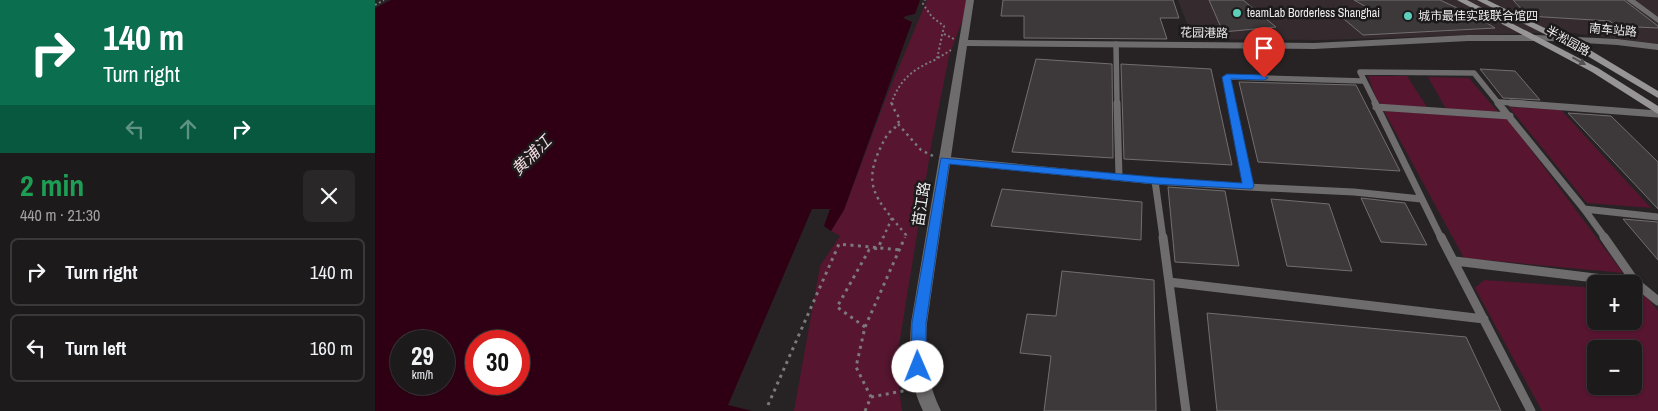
<!DOCTYPE html>
<html lang="en">
<head>
<meta charset="utf-8">
<style>
	:root { --surface:#1d1a1b; --page:#2a2728; --text:#f1f3f6; --muted:#a0a1a3; --line:#3b383a }
	body { margin:0; font-family:"Archivo Narrow","Noto Sans SC",sans-serif; background:var(--page); color:var(--text); height:100vh; display:flex; flex-direction:column; font-size:19px; white-space:nowrap }
	* { box-sizing:border-box; margin:0 }
	p { font-size:16px; color:var(--muted) }
	.icon { flex:none; width:28px; height:28px; fill:none; stroke:currentColor; stroke-width:2; stroke-linecap:round; stroke-linejoin:round }
	.map { position:relative; flex:1; overflow:hidden }
	.sheet { display:flex; flex-direction:column; background:var(--surface); width:375px }
	.sheet>* { flex:none }
	.hud { background:#0b6e4f; color:#fff; overflow:hidden }
	.fabs { position:absolute; left:1212px; top:275px; display:grid; gap:10px }
	.fabs a { display:grid; place-items:center; width:55px; height:55px; border-radius:8px; background:var(--surface); box-shadow:0 1px 4px #0004,0 0 0 1px var(--line); font-size:25px }
	.speed { position:absolute; left:15px; top:330px; display:flex; gap:10px; font-size:25px; font-weight:700; text-align:center }
	.speed>* { display:grid; place-content:center; width:65px; height:65px; border-radius:50%; background:var(--surface); box-shadow:0 1px 4px #0004,0 0 0 1px var(--line); line-height:1 }
	.speed small { font-size:12px; font-weight:400 }
	.speed .limit { border:8px solid #d22; background:#fff; color:#111 }
	.pin { position:absolute; display:grid; place-items:center; width:42px; height:42px; color:#fff; margin:-51px -21px; border-radius:50% 50% 50% 0; rotate:-45deg; box-shadow:0 0 5px #0007 }
	.pin .icon { rotate:45deg }
	.me { position:absolute; width:55px; margin:-28px; rotate:359deg; stroke-linejoin:round; filter:drop-shadow(0 0 4px #0008) }
	.turn { display:flex; align-items:center; gap:18px; height:105px; padding:0 20px; font-size:22px }
	.turn .icon { width:65px; height:65px; stroke-width:2.5 }
	.turn b { display:block; font-size:35px; line-height:42px }
	.lanes { display:flex; align-items:center; height:48px; padding:0 20px; background:#0003; justify-content:center; gap:25px; direction:ltr }
	.lanes .off { opacity:.35 }
	.round { display:grid; place-items:center; flex:none; width:52px; height:52px; border-radius:8px; background:var(--page) }
	.head { display:flex; align-items:center; justify-content:space-between; height:85px; padding:0 20px }
	h1 { font-size:30px; font-weight:800; line-height:38px; color:#1e9e55 }
	ul { padding:0; list-style:none }
	li { display:flex; align-items:center; gap:15px; height:68px; margin:0 10px 8px; padding:0 10px; border:2px solid var(--line); border-radius:8px }
	li div { flex:1 }
	li b { display:block; font-size:19px }
	li em { font-style:normal }
	main { display:flex; flex:1; min-height:0 }
	.map>svg:first-child { display:block }
	.built { fill:#352b2e }
	.green { fill:#571530; fill-rule:evenodd }
	.water { fill:#2f0014; fill-rule:evenodd }
	.building { fill:#3d393a; stroke:#726e6f }
	.lines { fill:none; stroke-linecap:round; stroke-linejoin:round }
	.path-far2 { stroke:#7c797a; stroke-width:2; stroke-dasharray:2 2.5; stroke-linecap:butt }
	.path-far1 { stroke:#7c797a; stroke-width:2.5; stroke-dasharray:2.5 4; stroke-linecap:butt }
	.path { stroke:#7c797a; stroke-width:3; stroke-dasharray:3 4.5; stroke-linecap:butt }
	.service-far2 { stroke:#6e6c6d; stroke-width:5.5 }
	.service-far1 { stroke:#6e6c6d; stroke-width:7 }
	.service { stroke:#6e6c6d; stroke-width:9 }
	.pedestrian { fill:#6e6c6d; fill-rule:evenodd }
	.minor { fill:#6e6c6d; fill-rule:evenodd }
	.tertiary { fill:#6e6c6d; fill-rule:evenodd }
	.secondary { fill:#989596; fill-rule:evenodd }
	.oneway { fill:#545152 }
	.route { fill:#1a73e8; stroke:#114b97 }
	.poi-dot { fill:#5cceba; stroke:#1d1a1b; stroke-width:2 }
	.labels { text-anchor:middle; dominant-baseline:central; stroke-width:5; stroke-linejoin:round; paint-order:stroke }
	.far-poi-label { font-size:12px; fill:#eeeced; stroke:#1d1a1b; text-anchor:start }
	.far-street-label { font-size:12px; fill:#eeeced; stroke:#1d1a1b }
	.street-label { font-size:15px; fill:#eeeced; stroke:#1d1a1b }
	.water-label { font-size:16px; font-style:italic; fill:#f1dae0; stroke:#1d1a1b }
</style>
</head>
<body>
<main>
<section class="sheet">
<div class="hud">
<div class="turn"><svg class="icon" aria-label="right" viewBox="0 0 24 24"><path d="M7 20v-9h11M14 6l5 5-5 5"/></svg><div><b>140 m</b>Turn right</div></div>
<div class="lanes"><svg class="icon off" aria-label="left" viewBox="0 0 24 24"><path d="M17 20v-9H6M10 6l-5 5 5 5"/></svg><svg class="icon off" aria-label="ahead" viewBox="0 0 24 24"><path d="M12 20V5M6 11l6-6 6 6"/></svg><svg class="icon" aria-label="right" viewBox="0 0 24 24"><path d="M7 20v-9h11M14 6l5 5-5 5"/></svg></div>
</div>
<div class="head"><div><h1>2 min</h1><p>440 m · 21:30</p></div><a class="round"><svg class="icon" aria-label="close" viewBox="0 0 24 24"><path d="M6 6l12 12M18 6L6 18"/></svg></a></div>
<ul>
<li><svg class="icon" aria-label="right" viewBox="0 0 24 24"><path d="M7 20v-9h11M14 6l5 5-5 5"/></svg><div><b>Turn right</b></div><em>140 m</em></li>
<li><svg class="icon" aria-label="left" viewBox="0 0 24 24"><path d="M17 20v-9H6M10 6l-5 5 5 5"/></svg><div><b>Turn left</b></div><em>160 m</em></li>
</ul>
</section>
<div class="map">
<svg width="1283" height="411" viewBox="0 0 1283 411">
	<rect width="100%" height="100%" fill="#272324"/>
	<path class="built" d="M803,0H1283V44L1190,32L944,40L818,39Z"/>
	<path class="green" d="M552,0H595L574,56L557,141L521,364L527,411H419L445,266L465,236L456,231L469,210L511,98Z
		M993,76H1032L1052,107L1009,105L1002,101Z
		M1053,77L1094,78L1123,112L1071,109Z
		M1134,107L1186,110L1276,208L1212,203Z
		M1009,111L1133,119L1248,273L1089,258Z
		M1109,280L1221,288V321H1259V292L1270,295L1283,311V411H1167L1100,288ZM1221,349H1259V386H1221Z"/>
	<path class="water" d="M16,0H545L540,14L531,16L528,18L537,22L469,210L456,231L449,226L455,209H437L353,405L377,411H0V8ZM26,341H69V384H26ZM101,341H144V384H101Z"/>
	<path class="building" d="M628,0H798L804,18H785L792,39L649,38V16H626Z
		M834,0H868L901,27L848,32Z
		M979,0H1065L1104,18L1120,28L988,35L963,14L989,11L985,9L993,8Z
		M1138,0H1249L1283,26V28L1240,26L1235,21L1153,16Z
		M661,59L737,64L738,158L637,152Z
		M746,64L836,69L857,165L749,159Z
		M1105,69L1140,71L1165,100L1128,98Z
		M864,82L981,85L1025,171L883,162Z
		M1193,113L1236,116L1283,162V209Z
		M793,187L850,191L864,266L800,262Z
		M627,189L767,202L766,240L616,226Z
		M986,198L1030,203L1052,245L1006,242Z
		M896,199L954,204L977,271L912,266Z
		M1248,219L1283,222V260Z
		M687,271L779,280L781,411H669L676,356L645,353L652,314L681,316Z
		M832,313L1091,337L1126,411H842Z"/>
	<g class="lines">
		<path class="path-far2" d="M0,5L9,0
			M569,34L579,39
			M563,58L576,50
			M516,104C525,79 538,69 562,59L569,26L557,17L548,4L550,0"/>
		<path class="path-far1" d="M517,103C517,109 524,114 524,120C524,126 515,131 512,135C484,185 499,196 531,235L530,238
			M523,124L546,150L558,156
			M508,238L517,218"/>
		<path class="path" d="M490,327L462,307L494,250L503,248L508,237
			M496,397L533,390
			M393,405L464,244L526,250
			M490,411L496,397L481,367L490,327L530,237"/>
		<path class="service-far2" d="M741,44L742,104
			M1124,102L1153,104
			M857,104L852,77L988,81
			M1001,104L985,72L1099,73L1124,104"/>
		<path class="service-far1" d="M742,103L744,177
			M857,103L873,187L979,192L1046,199
			M1000,103L1066,238
			M1123,103L1209,209L1230,238
			M1136,103L1283,114
			M1001,107L1135,116
			M569,160L780,181L788,238
			M780,181L873,187
			M1209,209L1283,217"/>
		<path class="service" d="M788,237L811,411
			M1066,237L1156,411
			M1080,261L1261,283L1229,237
			M794,282L1109,319
			M1261,283L1283,301"/>
		<path class="pedestrian" d="M1251,0H1260L1283,17V23Z"/>
		<path class="minor" d="M591,0H599L593,40L939,43L1093,35H1161L1165,38L1161,41H1093L939,49L592,46L552,323C550,357 551,380 566,411H548C534,383 534,354 536,323Z"/>
		<path class="tertiary" d="M1161,35L1242,39L1283,44V50L1242,45L1158,40V36Z"/>
		<path class="secondary" d="M1082,0H1092L1223,68L1283,106V114L1217,72Z
			M1102,0H1112L1215,50L1283,91V98L1209,54Z"/>
	</g>
	<defs><path id="oneway-solid" d="M-6-.8H1V-3.2L6.5 0L1 3.2V.8H-6Z" transform="scale(1.25)"/></defs>
	<use class="oneway" href="#oneway-solid" transform="translate(1204 61) rotate(29)"/>
	<path class="route" d="M852,74L889,75L893,78L889,80L856,79L879,186L877,189L780,184L574,164L551,323V367L549,371L543,373L538,371L536,367L537,323L566,158L780,177L867,183L847,77Z"/>
	<g class="poi-dot">
		<circle cx="862" cy="13" r="5"/>
		<circle cx="1033" cy="16" r="5"/>
	</g>
	<g class="labels">
		<g class="far-poi-label">
			<text x="872" y="13">teamLab Borderless Shanghai</text>
			<text x="1043" y="16">城市最佳实践联合馆四</text>
		</g>
		<g class="far-street-label">
			<text transform="translate(1238 30) rotate(5)">南车站路</text>
			<text transform="translate(829 33) rotate(1)">花园港路</text>
			<text transform="translate(1193 41) rotate(29)">半淞园路</text>
		</g>
		<g class="street-label">
			<text transform="translate(546 204) rotate(-81)">苗江路</text>
		</g>
		<g class="water-label">
			<text transform="translate(156 155) rotate(-45)">黄浦江</text>
		</g>
	</g>
</svg>
<div class="fabs">
<a>+</a>
<a>−</a>
</div>
<div class="speed"><div>29<small>km/h</small></div><div class="limit">30</div></div>
<div class="pin" style="left:889px;top:78px;background:#d93025"><svg class="icon" aria-label="arrive" viewBox="0 0 24 24"><path d="M6 21V4h12l-3 4 3 4H6"/></svg></div>
<svg class="me" style="left:543px;top:367px" viewBox="-20 -20 40 40"><circle r="19" fill="#fff"/><path d="M0-13L10 11 0 6-10 11z" fill="#1a73e8"/></svg>
</div>
</main>
</body>
</html>
